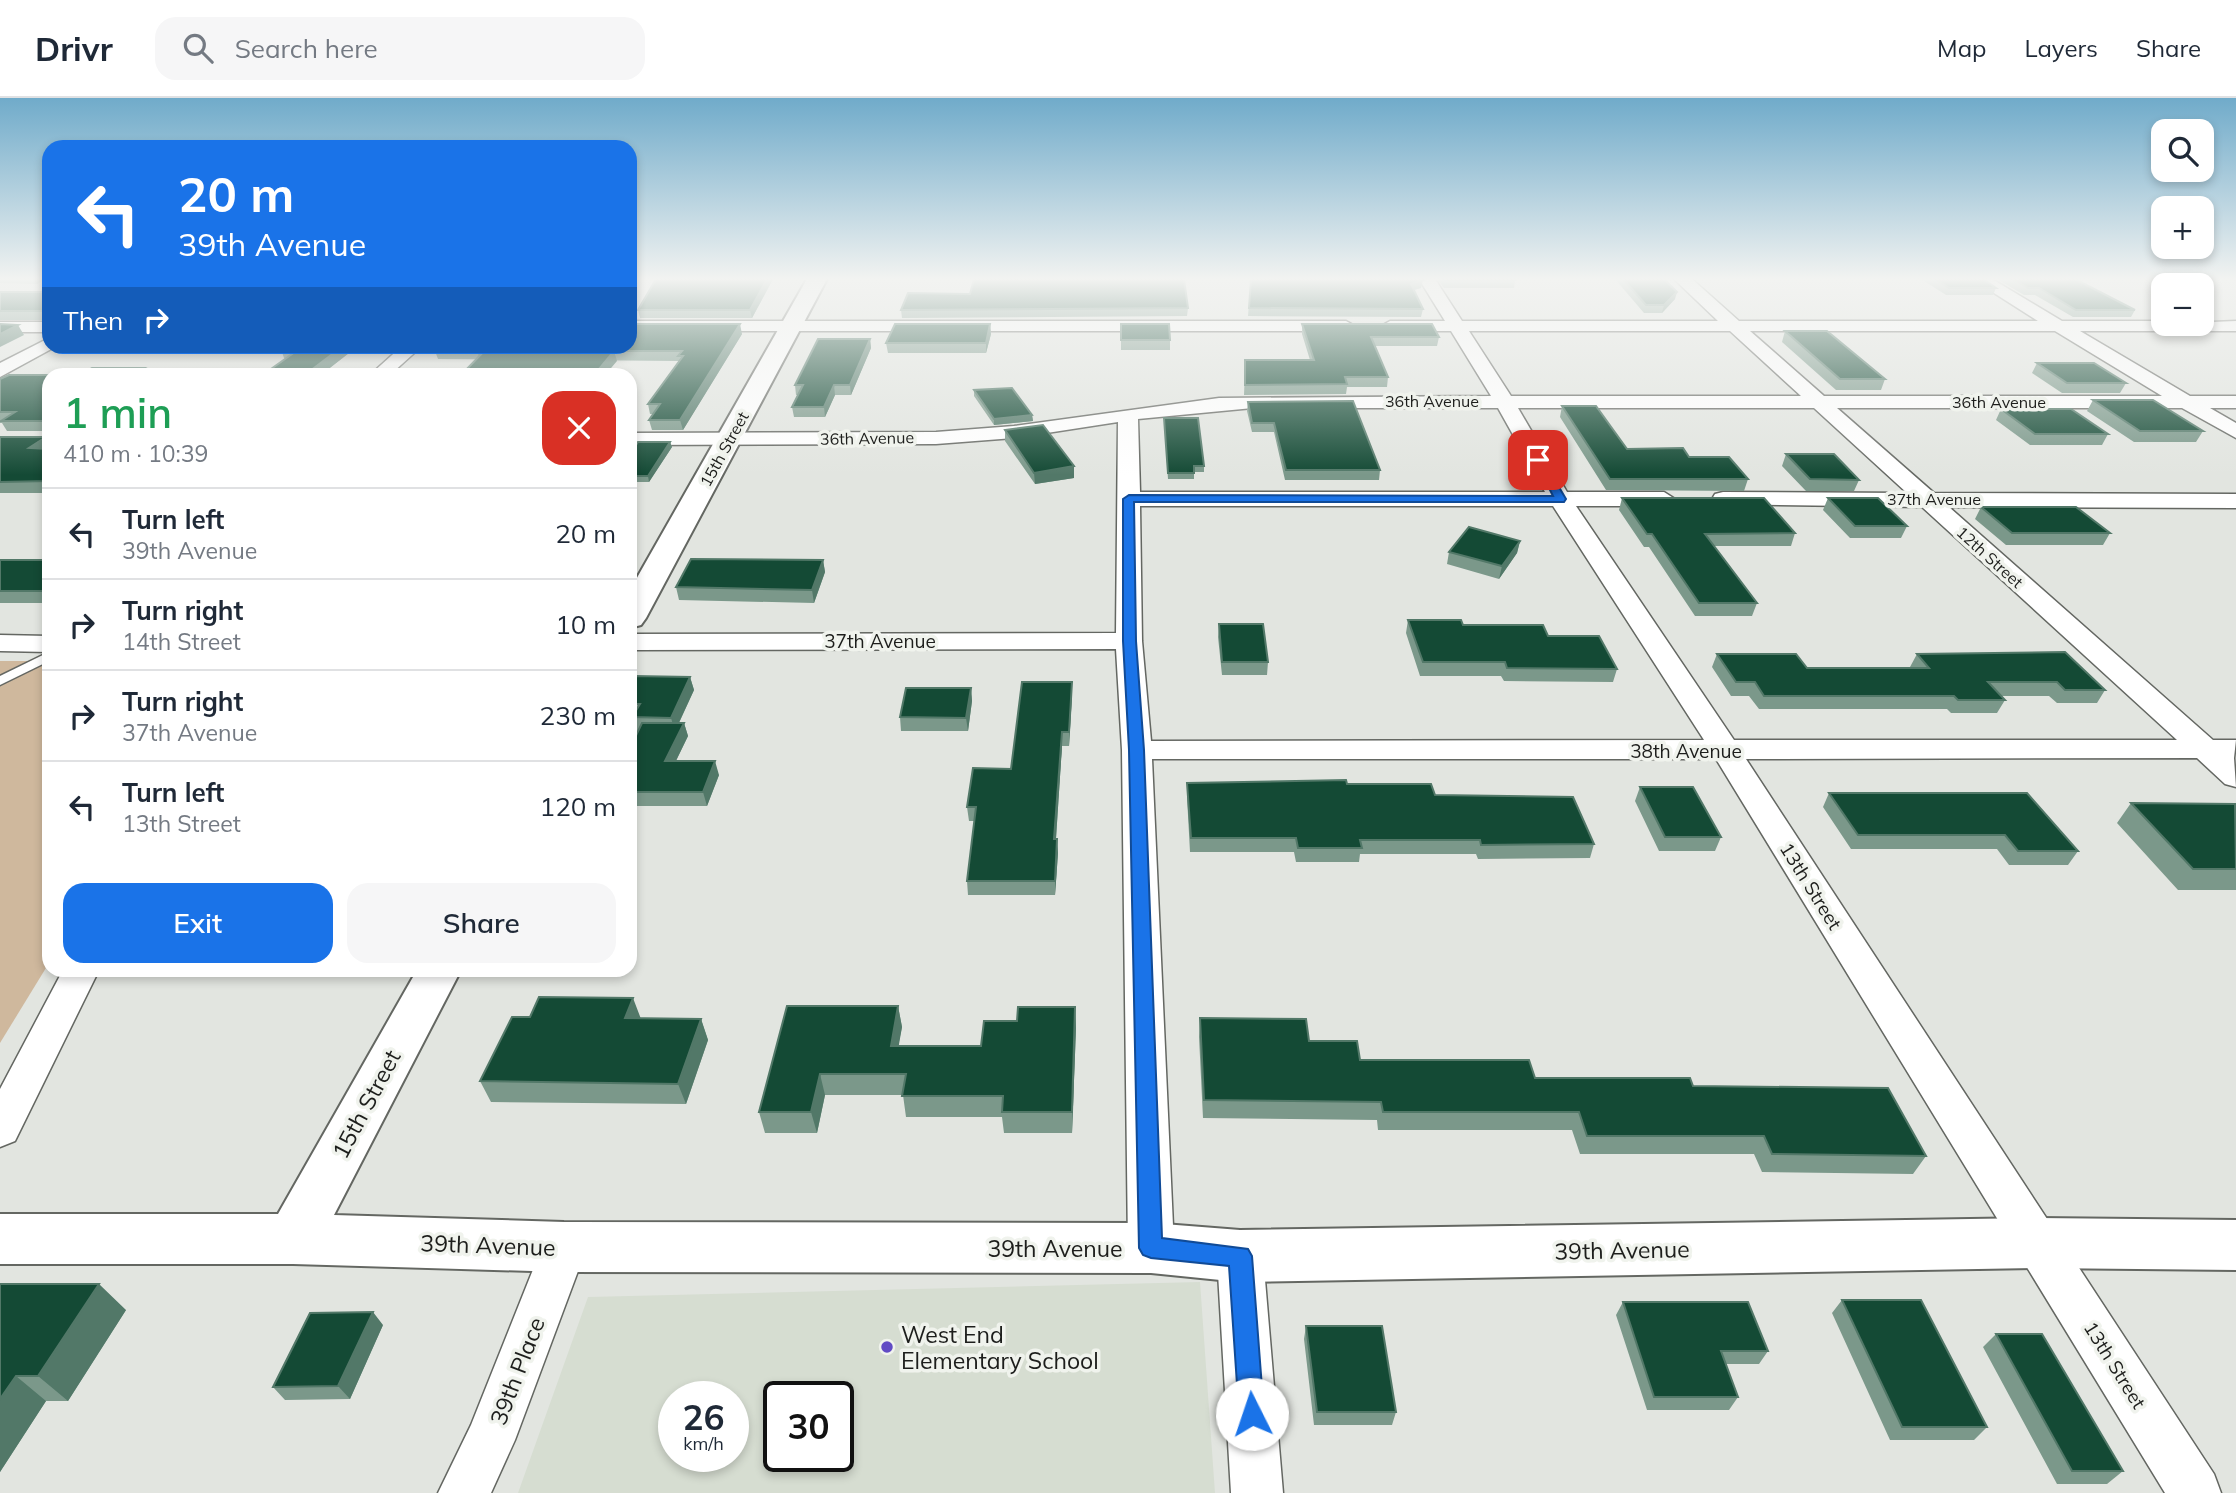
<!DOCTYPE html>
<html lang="en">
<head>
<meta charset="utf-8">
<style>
	:root { --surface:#fff; --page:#f6f6f7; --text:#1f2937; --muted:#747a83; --line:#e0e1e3; --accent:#1a73e8 }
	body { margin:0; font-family:Mulish,sans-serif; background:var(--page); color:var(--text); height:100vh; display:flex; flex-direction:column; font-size:26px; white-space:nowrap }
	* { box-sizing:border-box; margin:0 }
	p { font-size:23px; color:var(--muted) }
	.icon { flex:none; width:38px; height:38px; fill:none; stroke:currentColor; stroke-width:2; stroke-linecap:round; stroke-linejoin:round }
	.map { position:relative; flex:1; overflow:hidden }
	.details { position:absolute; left:42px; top:270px; width:595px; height:609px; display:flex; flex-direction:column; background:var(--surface); border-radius:21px; box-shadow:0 4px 10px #0003 }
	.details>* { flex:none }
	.top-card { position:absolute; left:42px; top:42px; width:595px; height:214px; border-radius:21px; box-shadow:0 4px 10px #0003; background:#1a73e8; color:#fff; overflow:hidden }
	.tools { position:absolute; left:2151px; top:21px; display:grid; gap:14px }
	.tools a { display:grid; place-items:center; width:63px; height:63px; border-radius:14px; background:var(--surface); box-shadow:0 4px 10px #0003; font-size:35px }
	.speed { position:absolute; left:658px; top:1283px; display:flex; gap:14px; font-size:35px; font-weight:700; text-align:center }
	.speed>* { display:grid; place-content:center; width:91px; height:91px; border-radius:50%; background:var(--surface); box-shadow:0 4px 10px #0003; line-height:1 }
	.speed small { font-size:18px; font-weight:400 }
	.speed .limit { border:4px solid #111; border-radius:10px; background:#fff; color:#111 }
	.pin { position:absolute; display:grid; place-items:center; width:60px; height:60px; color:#fff; margin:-30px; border-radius:14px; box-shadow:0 4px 10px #0006 }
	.me { position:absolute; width:77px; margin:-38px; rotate:356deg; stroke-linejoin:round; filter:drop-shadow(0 0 5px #0008) }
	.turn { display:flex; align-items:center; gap:24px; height:147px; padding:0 21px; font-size:32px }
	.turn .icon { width:91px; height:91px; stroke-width:2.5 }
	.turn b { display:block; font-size:49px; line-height:60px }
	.then { display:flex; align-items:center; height:66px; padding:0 21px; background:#0003; gap:14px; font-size:26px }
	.round { display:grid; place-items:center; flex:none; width:74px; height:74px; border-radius:21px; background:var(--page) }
	.headline { display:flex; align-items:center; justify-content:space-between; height:119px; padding:0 21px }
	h1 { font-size:42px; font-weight:600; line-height:52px; color:#1e9e55 }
	.primary-button { display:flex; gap:14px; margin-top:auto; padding:14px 21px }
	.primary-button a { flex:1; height:80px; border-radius:21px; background:var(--accent); color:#fff; font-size:28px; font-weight:600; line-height:80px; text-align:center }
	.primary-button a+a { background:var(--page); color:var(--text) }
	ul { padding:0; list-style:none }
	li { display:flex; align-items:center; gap:21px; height:91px; padding:0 21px; border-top:2px solid var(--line) }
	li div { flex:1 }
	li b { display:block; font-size:26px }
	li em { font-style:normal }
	header { display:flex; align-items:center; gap:42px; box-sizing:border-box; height:98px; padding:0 35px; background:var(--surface); border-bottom:2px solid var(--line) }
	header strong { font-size:33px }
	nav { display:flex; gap:38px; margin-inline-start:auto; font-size:24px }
	.search { width:490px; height:63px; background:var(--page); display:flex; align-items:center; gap:18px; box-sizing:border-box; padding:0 24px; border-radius:21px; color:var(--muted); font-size:26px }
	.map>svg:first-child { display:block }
	.built { fill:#d6ddd1; fill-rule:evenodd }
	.green { fill:#cfb89d }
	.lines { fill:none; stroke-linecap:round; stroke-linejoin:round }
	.service-casing { stroke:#646762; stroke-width:3 }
	.minor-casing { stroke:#646762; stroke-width:3 }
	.tertiary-casing { stroke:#646762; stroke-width:4 }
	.service { fill:#fff; fill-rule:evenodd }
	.minor { fill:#fff; fill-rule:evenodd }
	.tertiary { fill:#fff; fill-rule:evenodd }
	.wall { fill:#7b988a }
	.shaded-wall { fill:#527868 }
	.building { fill:#144a35; stroke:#527868; stroke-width:2 }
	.route { fill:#1a73e8; stroke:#114b97; stroke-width:2 }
	.poi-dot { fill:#614bc4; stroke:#f0f3ed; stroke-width:2.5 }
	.labels { text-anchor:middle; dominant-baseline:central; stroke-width:7; stroke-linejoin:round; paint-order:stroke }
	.far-street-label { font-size:16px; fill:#1d1e1c; stroke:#f0f3ed }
	.street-label { font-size:19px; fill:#1d1e1c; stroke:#f0f3ed }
	.near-street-label { font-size:23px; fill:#1d1e1c; stroke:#f0f3ed }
	.near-poi-label { font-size:23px; fill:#1d1e1c; stroke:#f0f3ed; text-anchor:start }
</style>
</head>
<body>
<header>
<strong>Drivr</strong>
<div class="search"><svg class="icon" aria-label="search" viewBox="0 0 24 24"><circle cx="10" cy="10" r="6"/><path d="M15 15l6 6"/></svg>Search here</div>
<nav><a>Map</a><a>Layers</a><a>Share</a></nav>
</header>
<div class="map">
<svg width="2236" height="1395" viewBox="0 0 2236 1395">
	<rect width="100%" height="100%" fill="#e2e5e0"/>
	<path class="built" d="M1200,1184L1215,1395H518L588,1199ZM674,1298H733V1358H674ZM779,1298H838V1358H779Z"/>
	<path class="green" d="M0,563H49V865L0,945Z"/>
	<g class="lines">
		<g class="service-casing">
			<path id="service" d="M49,554V563L0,587V578Z"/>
		</g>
		<g class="minor-casing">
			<path id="minor" d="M1419,181H1435L1462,223H1718L1674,181H1692L1739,223H2038L1972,181H1992L2062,223H2163V226L2236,223V233H2080L2190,298H2236V310H2210L2236,325V340L2182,310H1837L1934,395L2236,396V410L1949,409L2213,642H2236L2234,660L2236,689L2225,686L2197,660L1746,661L2214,1376L2221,1395H2165L1716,661H1152L1174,1150L1167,1165L1151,1171L1135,1165L1128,1150L1122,652L1116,551L630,552V536L1116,535L1118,324L1014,340L936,346L630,347V335L936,334L1014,328L1219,300L1491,298L1451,233H1390L1381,228L1390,223H1445ZM1469,233H1730L1801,298H1511ZM1750,233H2055L2162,298H1824ZM1253,310H1498L1545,394H1140L1138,321ZM1518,310H1814L1907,395L1723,394L1715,396L1712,401L1715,406L1922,409L2177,642H1734L1576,408H1664L1675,401L1664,394H1567ZM1140,408H1553L1704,642L1151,643L1142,543Z
				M630,223H1346L1355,228L1346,233H630Z
				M0,224H49V234H0Z
				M49,240V248L55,249L0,279V265Z
				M402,248H422L391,276H371Z
				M0,537L49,538V554L0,553Z
				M63,872H99L15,1043L0,1049V991Z
				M564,1128L580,1134L587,1149L515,1342L491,1395H438L471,1327L548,1134Z
				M1240,1137L1256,1143L1263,1158L1283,1395H1231L1217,1158L1224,1143Z"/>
		</g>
		<g class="tertiary-casing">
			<path id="tertiary" d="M807,181H827L646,520L641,527L630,530V492Z
				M417,872H461L334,1117L564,1124L1151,1125L1240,1132L2038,1120L2236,1122V1172L2038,1170L1240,1184L1151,1175L564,1174L293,1166H0V1116H278Z"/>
		</g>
		<use href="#service" class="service"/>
		<use href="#minor" class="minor"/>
		<use href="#tertiary" class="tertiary"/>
	</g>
	<path class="wall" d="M0,181H45L37,186L0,185Z
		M773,181L752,220H640L638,212Z
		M1251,181L1421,190L1414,192L1423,211L1421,219L1248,218Z
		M1437,181H1514L1515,182L1514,190H1444Z
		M1615,181H1664L1675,201L1662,215H1644Z
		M1921,181H1983L1996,190L1993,197H1946Z
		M1997,181H2075L2135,212L2131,219H2073L2035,197H2024Z
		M0,194H49V222H0Z
		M1188,210L1187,218L902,220L901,212Z
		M990,226L991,236L986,255H888L886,245Z
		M1121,226L1170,242V252H1121Z
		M1302,226L1439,239L1437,248H1375L1388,279L1387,289H1347L1346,296L1244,297L1245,272L1310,262L1302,236Z
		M1785,233L1885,281L1881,292H1836L1782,244Z
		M742,236L683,332H652L649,322L653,316H650L648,306L679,263L438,261L435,253Z
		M870,241L871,250L851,297H835L825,319H794L792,309L799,297H796L795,287Z
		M285,248H358L322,276L284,260L281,251Z
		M2037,265L2126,285L2120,295H2062L2032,275Z
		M49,277V395H0V340L44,339V333H7L2,325H0V281Z
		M974,292L1032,317L1033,323L994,327L974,298Z
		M2093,302L2203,333L2196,344H2134L2087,313Z
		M1248,304L1380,372L1379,382H1285L1274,334H1252L1247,313Z
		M1562,308L1627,351L1689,359L1748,381L1744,393L1606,392L1560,319Z
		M2001,311L2108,336L2102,347H2030L1996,322Z
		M1164,320L1204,368V374H1194V381H1168Z
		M1005,332L1074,380L1035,386L1005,343Z
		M670,344L672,349L649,384H630V356Z
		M1786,356L1859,382L1854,393H1806L1782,368Z
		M1622,400L1795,435L1791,448H1714L1757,505L1752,518H1695L1649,449H1644L1619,412Z
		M1828,400L1907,428L1901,440H1850L1823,412Z
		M1981,409L2110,435L2103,447H2006L1975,421Z
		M1520,443L1517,455L1499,481L1447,466L1449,454Z
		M49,459V505H0V462H44Z
		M823,462L825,474L814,505L679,502L676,489Z
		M1408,522L1548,538L1617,571L1613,584L1504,583L1501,578H1420L1406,535Z
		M1219,526L1268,564L1267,577H1222L1218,539Z
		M1717,556L1807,570H1911L1910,569L1917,556L2105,592L2097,605H2057L2049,598H2001L2005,602L1997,615H1951L1947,611H1759L1749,598H1731L1712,569Z
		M690,579L694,592L679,625H684L688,638L676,663L719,677L707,708H630V650L638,633H637L632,619H630V585Z
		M1072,584V597L1069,648H1062L1056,741L1058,755L1055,797H968L967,783L975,723H969L967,709L1011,671Z
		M971,590L972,603L968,633H901L900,619Z
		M1187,685L1347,686L1435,697L1594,746L1590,760L1478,761L1476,756H1360L1359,764H1296L1294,754H1190L1187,699Z
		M1640,689L1721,739L1715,753H1659L1635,703Z
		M1829,695L2078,753L2068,767H2009L1997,751H1851L1823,709Z
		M2131,705L2236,706V792H2178L2117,725Z
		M898,908L902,929L898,948H981L1017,923L1075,909L1076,930L1072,1035H1004L1002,1019H906L903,997H825L817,1035H765L759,1014Z
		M641,920L701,921L708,942L686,1006L491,1004L480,983Z
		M1200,920L1309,943L1360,962L1535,980L1693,988L1926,1058L1913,1076L1762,1074L1754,1056H1580L1572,1032H1378L1377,1022L1203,1020L1199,939Z
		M0,1186L126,1212L68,1303H46L0,1374Z
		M1842,1202L1987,1329L1974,1342H1890L1832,1215Z
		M1623,1204L1768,1253L1759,1266H1726L1738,1299L1729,1312H1647L1616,1217Z
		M383,1227L350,1301L285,1302L273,1289Z
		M1306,1228L1396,1314L1392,1327H1314L1304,1241Z
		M1996,1236L2123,1373L2107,1386H2057L1983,1249Z"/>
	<path class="shaded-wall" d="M34,181H45L37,186Z
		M767,181H773L752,220L750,212Z
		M1423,182L1421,190L1409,193L1411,186Z
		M1677,194L1675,201L1662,215L1664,207Z
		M740,226L742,236L683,332L680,322Z
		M990,226L991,236L986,255V245Z
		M18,227L24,237L0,249V236Z
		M870,241L871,250L851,297L850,287Z
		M343,248H358L322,276H306Z
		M481,248H494L480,261L477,253Z
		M614,253L617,263L606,276H595Z
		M144,270L147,276H134Z
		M834,287L835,297L825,319L824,309Z
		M1032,317L1033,323L994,327V321Z
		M49,337V352L29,350Z
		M670,344L672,349L649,384L648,378Z
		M1074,368V380L1035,386L1034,375Z
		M1520,443L1517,455L1499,481L1502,468Z
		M823,462L825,474L814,505L812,492Z
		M690,579L694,592L675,633L671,620Z
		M1072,584V597L1069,648V634Z
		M971,590L972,603L968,633L966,620Z
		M684,625L688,638L669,677L665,663Z
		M1062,634V648L1055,755L1054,741Z
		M715,663L719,677L707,708L703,694Z
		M1057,741L1058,755L1055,797V783Z
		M633,900L641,921L625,920Z
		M898,908L902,929L895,969L891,948Z
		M1075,909L1076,930L1072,1035V1014Z
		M701,921L708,942L686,1006L678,986Z
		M820,976L825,997L817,1035L811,1014Z
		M99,1186L126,1212L68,1303L38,1278Z
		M373,1214L383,1227L350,1301L338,1288Z
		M16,1278L46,1303L0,1374V1301Z"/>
	<path class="building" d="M656,181H767L750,212H638Z
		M974,181H1184L1188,210L901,212L908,195L970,196Z
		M1251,181H1422L1423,182L1411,186L1423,211L1249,210Z
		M1444,181H1514L1515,182H1445Z
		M1623,181H1664L1677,194L1664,207H1646Z
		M1935,181H1983L1996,190H1949Z
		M2013,181H2075L2135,212H2076L2039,190H2028Z
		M0,194H49V211L46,213H0Z
		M0,226L18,227L0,236Z
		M630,226H740L680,322H649L660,306H648L683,258H678L682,253H614L595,276H462L489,248H630Z
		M895,226H990L986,245H886Z
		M1121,226H1169L1170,242H1121Z
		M1302,226H1432L1439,239H1371L1388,279H1345L1347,286L1245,287V262H1314Z
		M1785,233H1827L1885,281H1840Z
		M818,241H870L850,287H834L824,309H792L803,287H795Z
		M285,248H343L306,276H264L299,251H281Z
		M439,248H481L477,253H435Z
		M2037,265H2094L2126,285H2067Z
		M92,270H144L134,276H82Z
		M9,277H49V337L29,350L49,351V383L0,384V339H44L43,323H1L15,314H0V281Z
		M1012,290L1032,317L994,321L974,292Z
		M2093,302H2153L2203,333H2140Z
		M1353,303L1380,372H1286L1274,325H1252L1248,304Z
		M1562,308H1596L1627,351L1683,350L1689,359H1729L1748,381H1610Z
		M2001,311H2071L2108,336H2035Z
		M1164,320H1198L1204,368H1194V375H1168Z
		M1043,327L1074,368L1034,375L1005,332Z
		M638,344H670L648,378H630V356Z
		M1786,356H1834L1859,382L1810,381Z
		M1622,400H1764L1795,435L1705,436L1757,505H1699L1652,436H1647Z
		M1828,400H1878L1907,428H1855Z
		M1981,409H2076L2110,435H2012Z
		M1469,429L1520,443L1502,468L1449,454Z
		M49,459V493H0V462H44Z
		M691,461L823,462L812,492L676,489Z
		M1408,522H1461L1463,527H1543L1548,538H1599L1617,571L1507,570L1505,564H1423Z
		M1219,526H1263L1268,564H1222Z
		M2065,554L2105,592H2065L2057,584H1988L2005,602H1958L1954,598H1764L1755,584H1736L1717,556H1796L1807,570H1929L1917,556Z
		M633,578L690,579L671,620L632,619L640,606H630V585Z
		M1022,584H1072L1069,634H1062L1054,741H1057L1055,783H967L976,709H967L973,670L1011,671Z
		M906,590H971L966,620L900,619Z
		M642,625H684L665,663H715L703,694H630V650Z
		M1346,682L1347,686H1431L1435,697L1573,699L1594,746L1481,747L1480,742H1360L1362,750H1298L1296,740H1191L1187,685Z
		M1640,689H1693L1721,739H1665Z
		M1829,695H2027L2078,753H2018L2005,737H1858Z
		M2131,705L2235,706L2236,771H2193Z
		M539,899L633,900L625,920L701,921L678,986L480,983L512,919H530Z
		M787,908H898L891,948H981L984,923H1017L1018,909H1075L1072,1014H1002L1003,998H902L906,976H820L811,1014H759Z
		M1200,920L1306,921L1309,943H1357L1360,962H1529L1535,980H1690L1693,988L1888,990L1926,1058L1772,1056L1764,1038H1587L1579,1014H1383L1381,1004L1204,1002Z
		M0,1186H99L38,1278H16L0,1301Z
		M1842,1202H1921L1987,1329H1902Z
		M1623,1204H1748L1768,1253H1721L1738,1299H1654Z
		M373,1214L338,1288L273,1289L310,1215Z
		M1306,1228H1382L1396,1314H1317Z
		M1996,1236H2042L2123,1373H2072Z"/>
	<linearGradient id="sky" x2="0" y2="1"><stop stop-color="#70abca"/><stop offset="0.48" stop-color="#f2f3f1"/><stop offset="1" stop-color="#f2f3f1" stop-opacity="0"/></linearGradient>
	<rect width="2236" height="377" fill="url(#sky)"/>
	<path class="route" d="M1534,360L1543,362L1566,401L1564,404H1134L1136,543L1144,652L1162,1140L1248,1151L1252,1158L1264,1316L1261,1325L1252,1329L1243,1325L1239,1316L1229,1168L1151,1160L1143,1157L1139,1150L1129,652L1123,543V401L1129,397L1553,398Z"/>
	<circle class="poi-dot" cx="887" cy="1249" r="7"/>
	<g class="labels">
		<g class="far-street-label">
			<text x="1432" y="303">36th Avenue</text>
			<text x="1999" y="304">36th Avenue</text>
			<text transform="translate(867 340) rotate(-1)">36th Avenue</text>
			<text transform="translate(724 351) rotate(-61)">15th Street</text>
			<text x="1934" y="401">37th Avenue</text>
			<text transform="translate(1990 459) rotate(42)">12th Street</text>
		</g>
		<g class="street-label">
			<text x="880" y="543">37th Avenue</text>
			<text x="1686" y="653">38th Avenue</text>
			<text transform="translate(1811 788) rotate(58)">13th Street</text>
			<text transform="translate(2115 1267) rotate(58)">13th Street</text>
		</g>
		<g class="near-street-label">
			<text transform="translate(366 1006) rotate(-62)">15th Street</text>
			<text transform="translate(488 1147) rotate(2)">39th Avenue</text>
			<text x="1055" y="1150">39th Avenue</text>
			<text transform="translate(1622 1152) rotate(-1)">39th Avenue</text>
			<text transform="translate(517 1273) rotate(-69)">39th Place</text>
		</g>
		<g class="near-poi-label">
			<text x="901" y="1236">West End<tspan x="901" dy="26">Elementary School</tspan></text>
		</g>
	</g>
</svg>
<div class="tools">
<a><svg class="icon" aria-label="search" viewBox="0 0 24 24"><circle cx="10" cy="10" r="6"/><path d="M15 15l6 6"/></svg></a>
<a>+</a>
<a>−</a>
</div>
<div class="speed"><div>26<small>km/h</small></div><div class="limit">30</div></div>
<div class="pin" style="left:1538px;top:362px;background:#d93025"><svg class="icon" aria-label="arrive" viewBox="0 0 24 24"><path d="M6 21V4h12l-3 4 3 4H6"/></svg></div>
<svg class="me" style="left:1252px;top:1316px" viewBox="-20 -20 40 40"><circle r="19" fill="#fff"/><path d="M0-13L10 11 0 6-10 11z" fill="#1a73e8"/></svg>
<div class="top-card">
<div class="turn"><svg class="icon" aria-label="left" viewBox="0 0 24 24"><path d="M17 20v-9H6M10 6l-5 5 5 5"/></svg><div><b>20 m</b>39th Avenue</div></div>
<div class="then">Then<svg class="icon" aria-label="right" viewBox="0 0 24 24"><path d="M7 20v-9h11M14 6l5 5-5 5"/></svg></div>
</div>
<section class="details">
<div class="headline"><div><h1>1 min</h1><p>410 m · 10:39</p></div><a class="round" style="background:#d93025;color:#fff"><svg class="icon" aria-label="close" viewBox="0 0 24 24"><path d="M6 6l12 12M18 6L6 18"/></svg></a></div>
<ul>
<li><svg class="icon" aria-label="left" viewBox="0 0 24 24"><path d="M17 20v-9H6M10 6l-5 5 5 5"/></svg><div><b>Turn left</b><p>39th Avenue</p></div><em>20 m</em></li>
<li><svg class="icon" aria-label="right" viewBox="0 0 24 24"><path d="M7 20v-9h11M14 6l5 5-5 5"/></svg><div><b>Turn right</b><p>14th Street</p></div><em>10 m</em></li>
<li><svg class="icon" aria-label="right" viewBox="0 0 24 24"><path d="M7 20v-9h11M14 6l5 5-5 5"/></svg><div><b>Turn right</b><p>37th Avenue</p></div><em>230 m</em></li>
<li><svg class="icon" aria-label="left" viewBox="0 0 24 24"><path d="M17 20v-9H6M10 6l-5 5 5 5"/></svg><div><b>Turn left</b><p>13th Street</p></div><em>120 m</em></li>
</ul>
<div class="primary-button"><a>Exit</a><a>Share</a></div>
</section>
</div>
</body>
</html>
